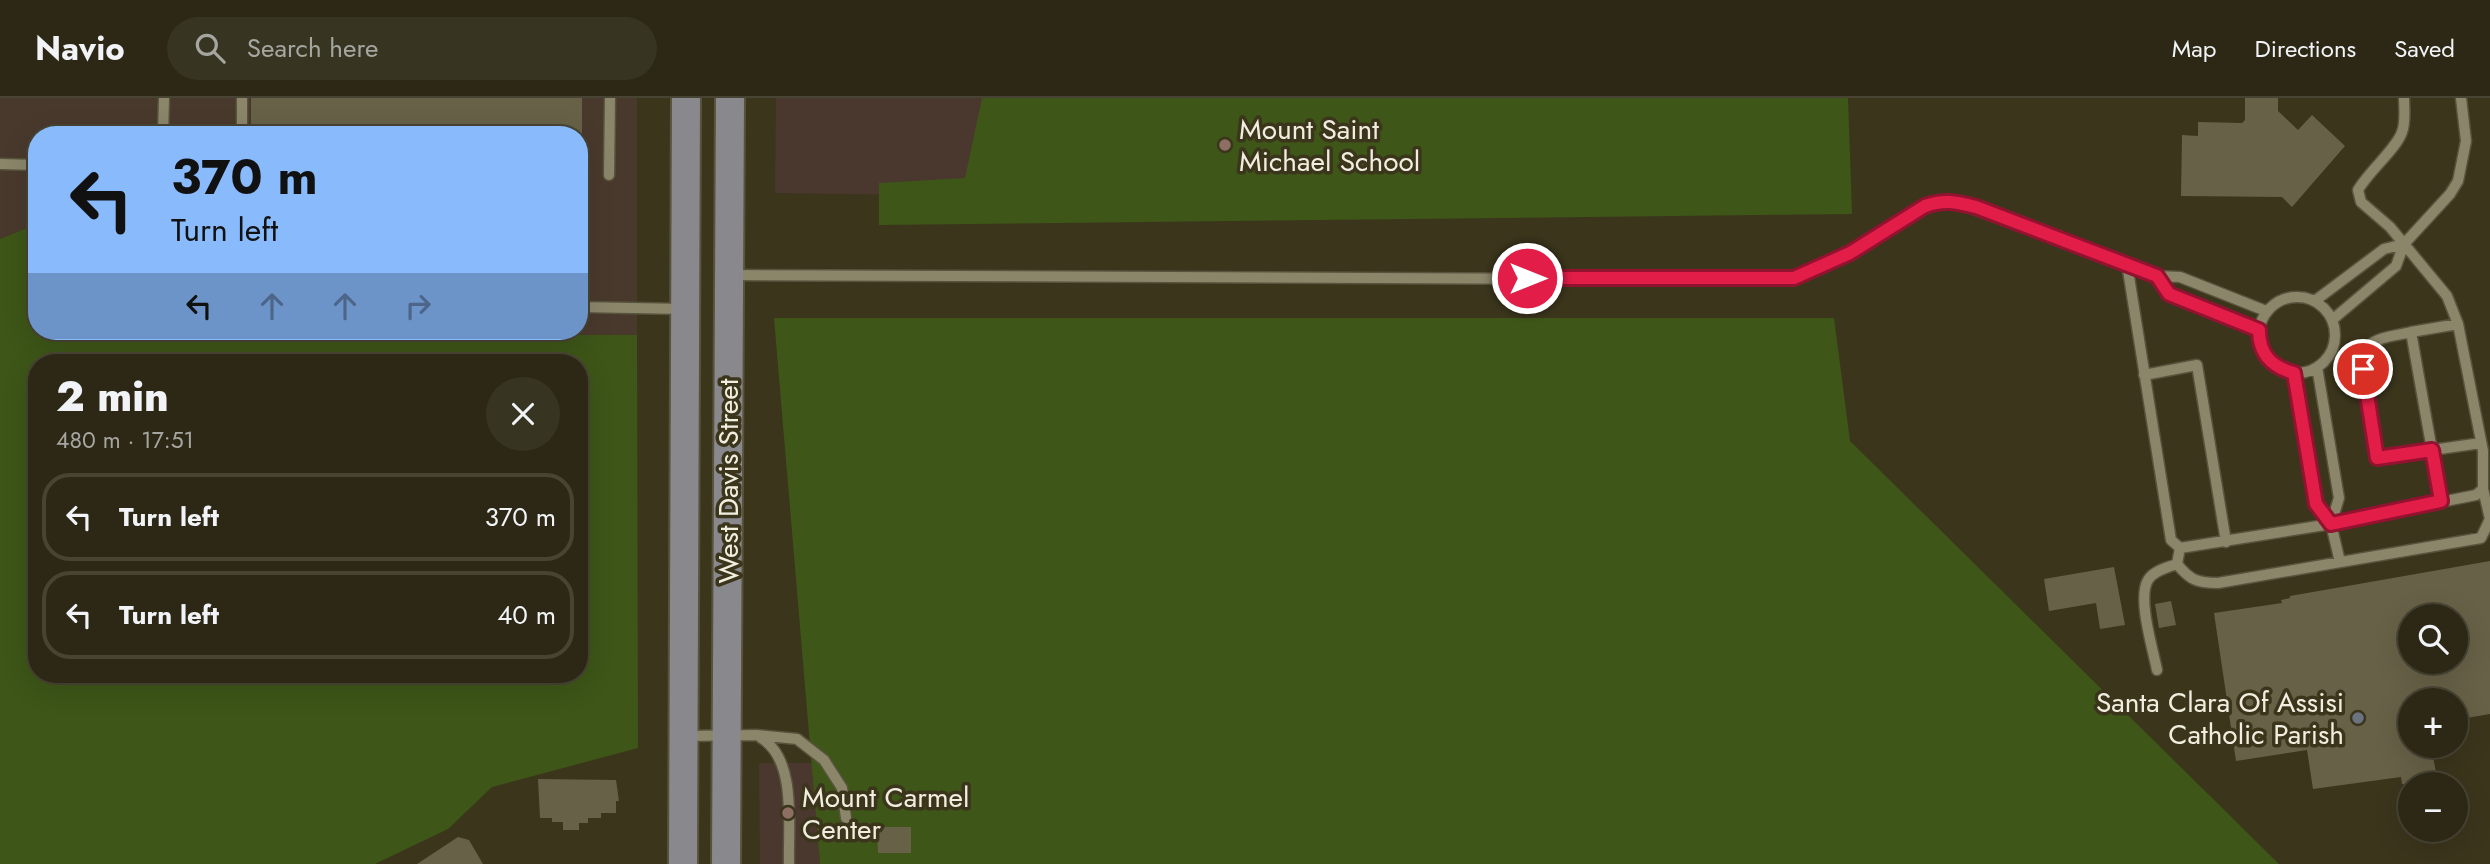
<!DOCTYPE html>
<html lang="en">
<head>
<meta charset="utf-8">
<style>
	:root { --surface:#2c2815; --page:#383422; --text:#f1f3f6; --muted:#a6a6a0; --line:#484434 }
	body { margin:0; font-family:Jost,sans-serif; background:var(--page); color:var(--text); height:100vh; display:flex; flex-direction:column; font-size:26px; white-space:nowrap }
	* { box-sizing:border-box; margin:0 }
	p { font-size:23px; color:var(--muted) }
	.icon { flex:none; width:38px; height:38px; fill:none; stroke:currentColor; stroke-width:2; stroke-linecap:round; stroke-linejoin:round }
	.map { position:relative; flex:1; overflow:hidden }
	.side { position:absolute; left:28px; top:256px; width:560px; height:329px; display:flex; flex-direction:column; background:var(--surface); border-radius:28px; box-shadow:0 7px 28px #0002,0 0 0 2px var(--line) }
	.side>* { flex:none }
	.guide { position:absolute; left:28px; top:28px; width:560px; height:214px; border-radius:28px; box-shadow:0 7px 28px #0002,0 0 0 2px var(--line); background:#88bafc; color:#111; overflow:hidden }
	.tools { position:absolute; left:2398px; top:506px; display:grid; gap:14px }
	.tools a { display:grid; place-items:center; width:70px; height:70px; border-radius:50%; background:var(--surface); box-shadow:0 7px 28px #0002,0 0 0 2px var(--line); font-size:35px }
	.pin { position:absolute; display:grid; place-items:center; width:60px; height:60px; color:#fff; margin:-30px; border:4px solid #fff; border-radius:50%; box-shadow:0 2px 7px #0007 }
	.me { position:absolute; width:77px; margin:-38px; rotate:90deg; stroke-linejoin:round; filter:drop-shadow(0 0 5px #0008) }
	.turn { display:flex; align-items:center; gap:24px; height:147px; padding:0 28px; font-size:32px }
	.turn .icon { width:91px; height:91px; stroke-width:2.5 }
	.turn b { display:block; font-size:49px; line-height:60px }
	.lanes { display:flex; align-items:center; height:66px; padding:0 28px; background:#0003; justify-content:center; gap:35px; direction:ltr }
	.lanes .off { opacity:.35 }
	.round { display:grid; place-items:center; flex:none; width:74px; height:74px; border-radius:37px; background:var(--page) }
	.summary { display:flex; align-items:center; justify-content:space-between; height:119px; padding:0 28px }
	h1 { font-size:42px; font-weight:800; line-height:52px }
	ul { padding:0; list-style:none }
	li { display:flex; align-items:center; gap:21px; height:88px; margin:0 14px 10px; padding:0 14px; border:4px solid var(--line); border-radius:28px }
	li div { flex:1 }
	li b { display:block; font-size:26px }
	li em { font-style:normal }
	header { display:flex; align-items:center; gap:42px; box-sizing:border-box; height:98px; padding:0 35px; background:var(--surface); border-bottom:2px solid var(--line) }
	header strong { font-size:33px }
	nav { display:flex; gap:38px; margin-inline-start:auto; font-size:24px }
	.search { width:490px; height:63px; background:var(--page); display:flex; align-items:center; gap:18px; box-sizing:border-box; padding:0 24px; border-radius:38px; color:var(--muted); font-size:26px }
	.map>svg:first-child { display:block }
	.industrial { fill:#49392d }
	.education { fill:#4a382f }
	.green { fill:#3e5618; fill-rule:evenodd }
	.building { fill:#676147; fill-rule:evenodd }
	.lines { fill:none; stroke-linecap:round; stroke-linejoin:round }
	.service-casing { stroke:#58533d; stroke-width:13 }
	.secondary-casing { stroke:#58533d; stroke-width:32 }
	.service { stroke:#8b866a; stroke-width:10 }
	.secondary { stroke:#89888d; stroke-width:28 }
	.route-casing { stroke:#92132f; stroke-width:18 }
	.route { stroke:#e11d48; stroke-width:12 }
	.education-dot { fill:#8d6e63; stroke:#3b351c; stroke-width:2.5 }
	.worship-dot { fill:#6b7280; stroke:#3b351c; stroke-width:2.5 }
	.labels { text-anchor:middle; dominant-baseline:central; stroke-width:7; stroke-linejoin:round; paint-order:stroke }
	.poi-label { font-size:28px; fill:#f1eedf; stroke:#3b351c; text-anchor:start }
	.street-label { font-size:28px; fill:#f1eedf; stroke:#3b351c }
</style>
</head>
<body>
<header>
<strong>Navio</strong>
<div class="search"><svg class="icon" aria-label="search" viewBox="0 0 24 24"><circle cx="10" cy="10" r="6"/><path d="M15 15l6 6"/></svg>Search here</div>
<nav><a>Map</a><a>Directions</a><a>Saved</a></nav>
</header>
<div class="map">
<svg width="2490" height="766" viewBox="0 0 2490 766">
	<rect width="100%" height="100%" fill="#3b351c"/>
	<path class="industrial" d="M0,0H637V237H224V233H579V37H37V126L0,141Z"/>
	<path class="education" d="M776,0H1673L1676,108L775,95Z
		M759,665H813L820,766H760Z"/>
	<path class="green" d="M982,0H1848L1852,116L879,127V85L965,80Z
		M37,126V233H224V237H637L638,650L492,689L448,731L375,766H0V141ZM37,264H579V576H37Z
		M774,220H1834L1850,343L2279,766H820Z"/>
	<path class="building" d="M251,0H582V37H251Z
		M2245,0H2278V13L2298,32L2312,17L2345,48L2292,109L2282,99L2181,98L2182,37L2198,38V24L2242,25L2245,22Z
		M2490,463V616L2455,622V602H2410V648H2431L2438,685L2402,686L2401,679L2313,691L2307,652L2236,663L2214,515L2282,505L2281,502L2290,500V498ZM2410,518H2455V564H2410Z
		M2114,469L2125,527L2100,531L2096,505L2049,513L2044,481Z
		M2171,503L2176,527L2159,530L2155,506Z
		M538,681L616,682L619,703H616V715H601V720H588V725H579V732H563V724H552V720H540Z
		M877,729H911V755H878Z
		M458,739L469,742L483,766H417Z"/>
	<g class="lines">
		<g class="service-casing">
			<path id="service" d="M163,37L164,0
				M242,37V0
				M0,66L37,67
				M609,77L610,0
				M2127,166L2171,442L2180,450L2331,426L2476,397L2483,391V353L2458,226L2447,198L2390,129L2361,104L2358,92C2369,73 2397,50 2402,34C2406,24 2404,10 2404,0
				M730,177L1781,182C1830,176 1882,134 1925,108L1938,103H1952L2157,178L2180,179L2266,213
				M2157,178L2169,196L2259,232
				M2259 237a38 38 0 1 1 76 0a38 38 0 1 1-76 0Z
				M2316,202L2384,151L2404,146
				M579,209L684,211
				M2332,222L2396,168L2404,146L2450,96L2458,83L2466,43L2461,0
				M2411,234C2401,237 2383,238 2374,244C2352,259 2373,337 2377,360L2481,345
				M2294,276L2316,406L2331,426L2339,400L2317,269
				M2144,277L2197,267L2226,444
				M2441,403L2411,234L2458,226
				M2331,426L2340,464
				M2177,466C2190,482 2197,485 2218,485L2481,440L2490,421L2483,391
				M2157,572C2153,551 2137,500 2148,482C2153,473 2168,469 2177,466L2180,450
				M687,638L757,637L797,641L824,662L842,690L846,720
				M761,640C797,661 788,728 789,766"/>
		</g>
		<g class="secondary-casing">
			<path id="secondary" d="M683,766L686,0
				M726,766L730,0"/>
		</g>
		<use href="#service" class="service"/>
		<use href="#secondary" class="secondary"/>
	</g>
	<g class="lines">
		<g class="route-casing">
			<path id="route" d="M1527,180H1794L1850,155L1925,108C1944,101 1956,104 1976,109L2157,178L2169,196L2259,232C2259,257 2272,269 2294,275L2316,406L2331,426L2441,403L2432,352L2377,360L2363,271"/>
		</g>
		<use href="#route" class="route"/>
	</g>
	<g class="education-dot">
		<circle cx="1225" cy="47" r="7"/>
		<circle cx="788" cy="715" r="7"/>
	</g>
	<circle class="worship-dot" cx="2358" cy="620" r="7"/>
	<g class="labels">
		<g class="poi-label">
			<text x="1239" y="31">Mount Saint<tspan x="1239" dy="32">Michael School</tspan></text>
			<text x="2344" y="604" text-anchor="end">Santa Clara Of Assisi<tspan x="2344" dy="32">Catholic Parish</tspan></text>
			<text x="802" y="699">Mount Carmel<tspan x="802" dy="32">Center</tspan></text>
		</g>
		<g class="street-label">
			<text transform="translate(728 383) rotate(-90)">West Davis Street</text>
		</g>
	</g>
</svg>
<div class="tools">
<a><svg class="icon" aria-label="search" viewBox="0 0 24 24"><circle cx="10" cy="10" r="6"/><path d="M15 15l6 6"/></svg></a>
<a>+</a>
<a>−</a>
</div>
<div class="pin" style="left:2363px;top:271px;background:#d93025"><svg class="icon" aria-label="arrive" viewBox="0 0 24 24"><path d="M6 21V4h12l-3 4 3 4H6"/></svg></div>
<svg class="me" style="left:1527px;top:180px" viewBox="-20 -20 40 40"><circle r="17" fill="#e11d48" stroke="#fff" stroke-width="3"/><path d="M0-11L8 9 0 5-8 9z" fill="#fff"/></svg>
<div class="guide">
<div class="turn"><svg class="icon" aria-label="left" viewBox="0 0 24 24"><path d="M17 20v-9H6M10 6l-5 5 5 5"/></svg><div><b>370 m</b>Turn left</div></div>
<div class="lanes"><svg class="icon" aria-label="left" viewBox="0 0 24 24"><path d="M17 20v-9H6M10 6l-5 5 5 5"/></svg><svg class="icon off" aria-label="ahead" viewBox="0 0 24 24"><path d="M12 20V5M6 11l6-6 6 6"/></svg><svg class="icon off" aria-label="ahead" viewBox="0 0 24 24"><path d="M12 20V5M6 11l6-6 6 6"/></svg><svg class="icon off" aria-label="right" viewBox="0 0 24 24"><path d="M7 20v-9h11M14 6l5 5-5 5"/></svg></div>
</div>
<section class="side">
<div class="summary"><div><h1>2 min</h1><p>480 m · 17:51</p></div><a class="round"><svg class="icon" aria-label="close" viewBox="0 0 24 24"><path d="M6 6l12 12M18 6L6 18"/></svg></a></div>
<ul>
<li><svg class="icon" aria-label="left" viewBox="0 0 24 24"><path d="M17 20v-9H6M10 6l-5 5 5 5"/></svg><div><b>Turn left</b></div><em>370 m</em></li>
<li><svg class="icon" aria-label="left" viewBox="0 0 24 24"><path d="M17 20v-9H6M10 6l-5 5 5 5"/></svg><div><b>Turn left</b></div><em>40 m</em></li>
</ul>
</section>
</div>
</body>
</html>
